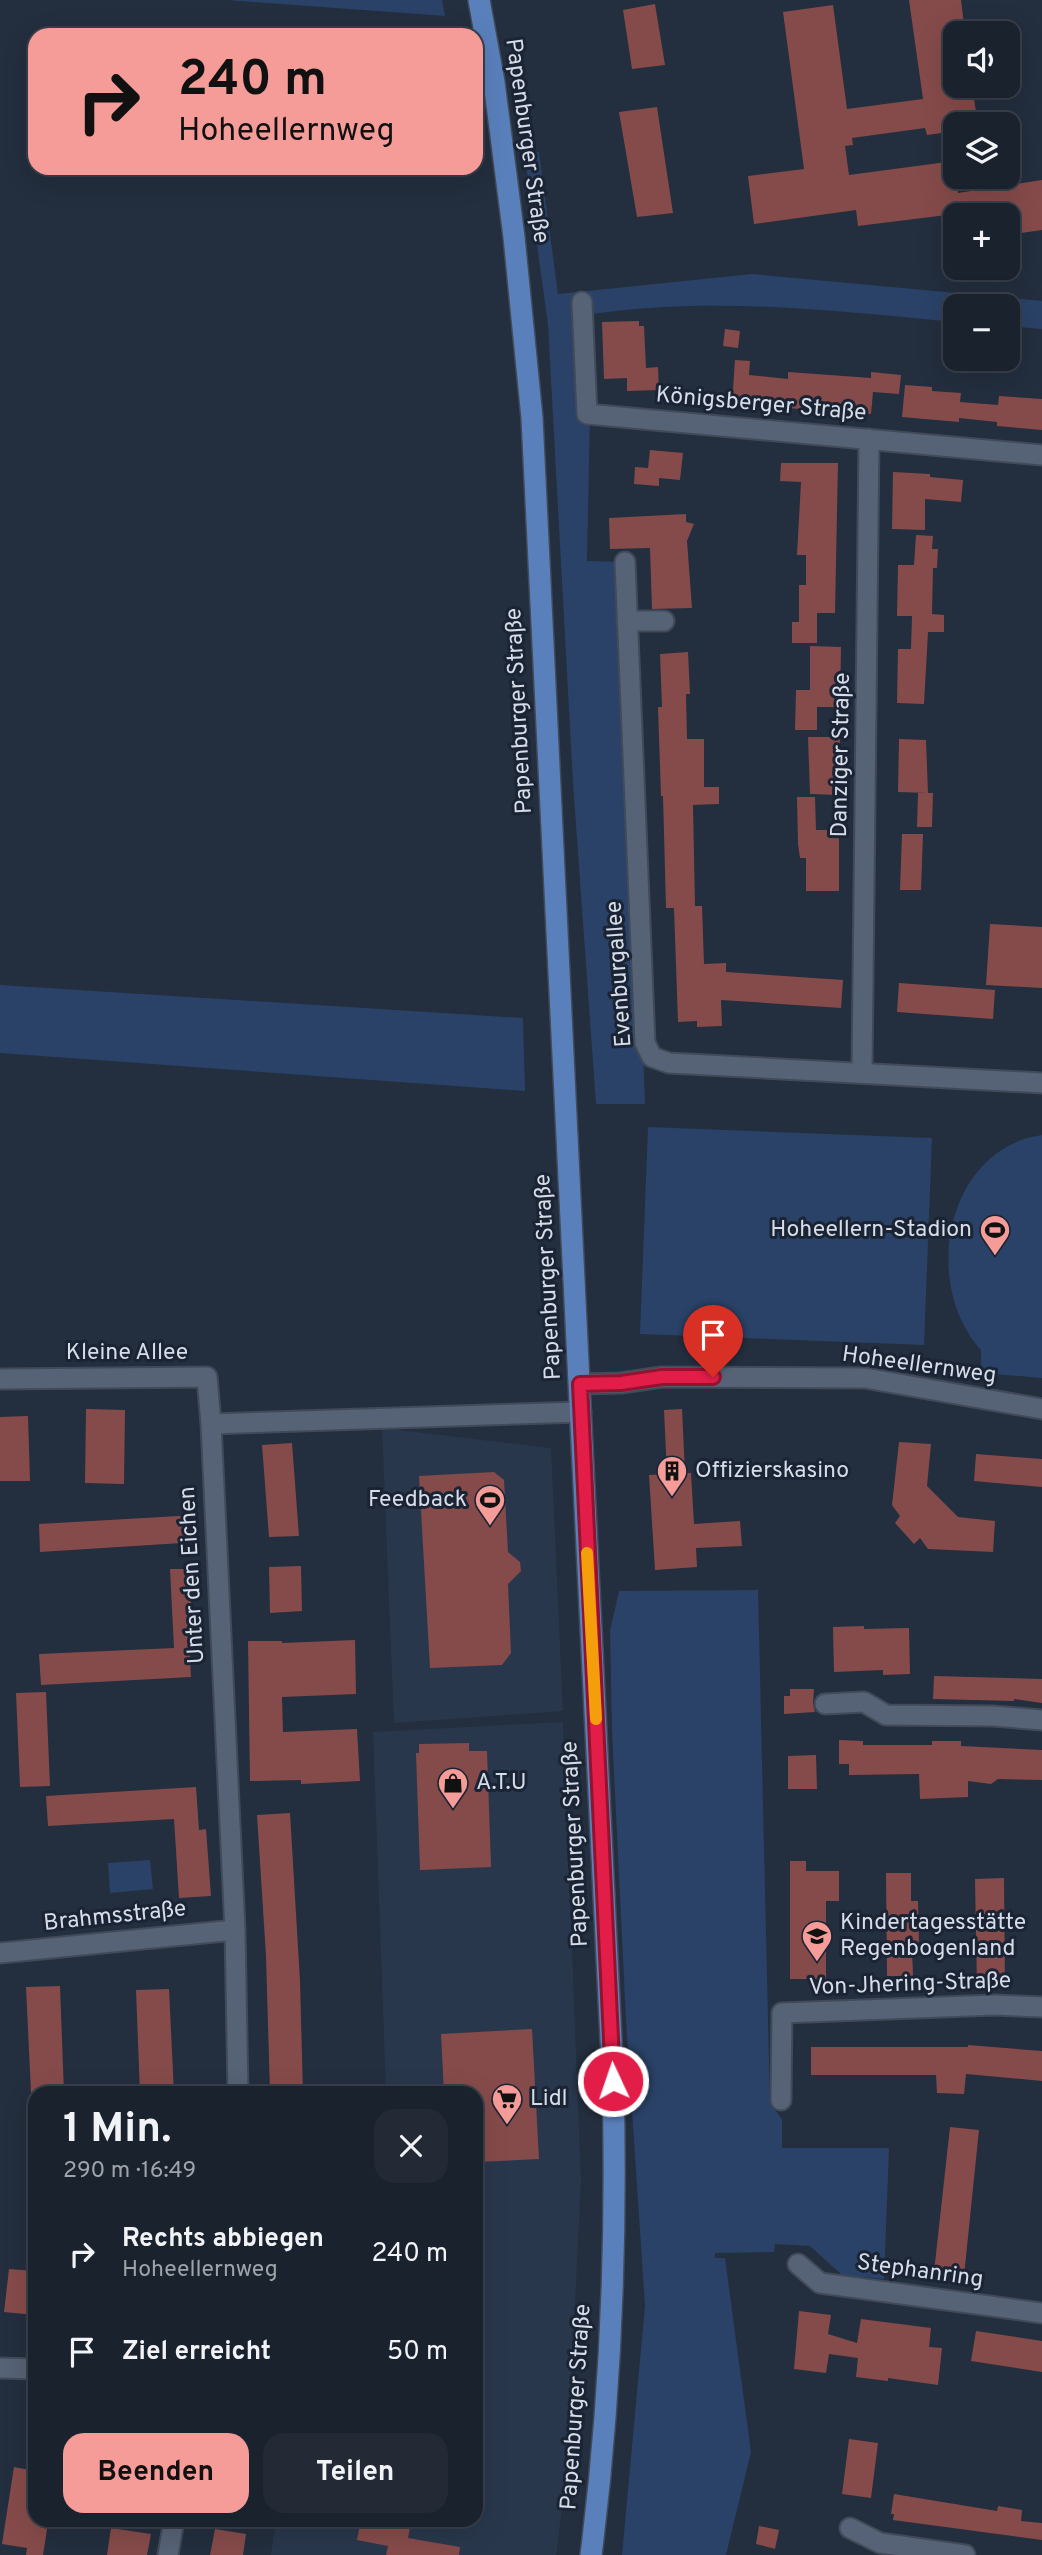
<!DOCTYPE html>
<html lang="de">
<head>
<meta charset="utf-8">
<style>
	:root { --surface:#1a222e; --page:#232a36; --text:#f1f3f6; --muted:#9fa4aa; --line:#383f4a; --accent:#f59b98 }
	body { margin:0; font-family:Overpass,sans-serif; background:var(--page); color:var(--text); height:100vh; display:flex; flex-direction:column; font-size:26px; white-space:nowrap }
	* { box-sizing:border-box; margin:0 }
	p { font-size:23px; color:var(--muted) }
	.icon { flex:none; width:38px; height:38px; fill:none; stroke:currentColor; stroke-width:2; stroke-linecap:round; stroke-linejoin:round }
	.map { position:relative; flex:1; overflow:hidden }
	.sheet { position:absolute; left:28px; top:2086px; width:455px; height:441px; display:flex; flex-direction:column; background:var(--surface); border-radius:21px; box-shadow:0 7px 28px #0002,0 0 0 2px var(--line) }
	.sheet>* { flex:none }
	.top-card { position:absolute; left:28px; top:28px; width:455px; height:147px; border-radius:21px; box-shadow:0 7px 28px #0002,0 0 0 2px var(--line); background:#f59b98; color:#111; overflow:hidden }
	.tools { position:absolute; left:943px; top:21px; display:grid; gap:14px }
	.tools a { display:grid; place-items:center; width:77px; height:77px; border-radius:14px; background:var(--surface); box-shadow:0 7px 28px #0002,0 0 0 2px var(--line); font-size:35px }
	.pin { position:absolute; display:grid; place-items:center; width:60px; height:60px; color:#fff; margin:-72px -30px; border-radius:50% 50% 50% 0; rotate:-45deg; box-shadow:0 0 7px #0007 }
	.pin .icon { rotate:45deg }
	.me { position:absolute; width:77px; margin:-38px; rotate:357deg; stroke-linejoin:round; filter:drop-shadow(0 0 5px #0008) }
	.turn { display:flex; align-items:center; gap:24px; height:147px; padding:0 35px; font-size:32px }
	.turn .icon { width:91px; height:91px; stroke-width:2.5 }
	.turn b { display:block; font-size:49px; line-height:60px }
	.round { display:grid; place-items:center; flex:none; width:74px; height:74px; border-radius:21px; background:var(--page) }
	.headline { display:flex; align-items:center; justify-content:space-between; height:119px; padding:0 35px }
	h1 { font-size:42px; font-weight:700; line-height:52px }
	.primary-button { display:flex; gap:14px; margin-top:auto; padding:14px 35px }
	.primary-button a { flex:1; height:80px; border-radius:21px; background:var(--accent); color:#111; font-size:28px; font-weight:700; line-height:80px; text-align:center }
	.primary-button a+a { background:var(--page); color:var(--text) }
	ul { padding:0; list-style:none }
	li { display:flex; align-items:center; gap:21px; height:98px; padding:0 35px }
	li div { flex:1 }
	li b { display:block; font-size:26px }
	li em { font-style:normal }
	.map>svg:first-child { display:block }
	.built { fill:#29374c }
	.green { fill:#2a4267 }
	.building { fill:#854b4a }
	.lines { fill:none; stroke-linecap:round; stroke-linejoin:round }
	.minor-casing { stroke:#414a58; stroke-width:23 }
	.major-casing { stroke:#414a58; stroke-width:24 }
	.minor { stroke:#566275; stroke-width:19 }
	.major { stroke:#5a80bc; stroke-width:21 }
	.route-casing { stroke:#92132f; stroke-width:18 }
	.route { stroke:#e11d48; stroke-width:12 }
	.slow { stroke:#f59e0b; stroke-width:12 }
	.labels { text-anchor:middle; dominant-baseline:central; stroke-width:6; stroke-linejoin:round; paint-order:stroke }
	.street-label { font-size:23px; fill:#d6dde8; stroke:#1a2434 }
	.poi-label { font-size:23px; fill:#d6dde8; stroke:#1a2434; text-anchor:start }
</style>
</head>
<body>
<div class="map">
<svg width="1042" height="2555" viewBox="0 0 1042 2555">
	<rect width="100%" height="100%" fill="#232e3e"/>
	<path class="built" d="M382,1428L551,1448L563,1711L394,1723Z
		M563,1722L581,2180L569,2431L570,2445L556,2555H271L276,2520H476V2093H386L373,1732Z"/>
	<path class="green" d="M227,0H442L445,16Z
		M524,150L539,152L558,294L752,274L1042,301V329L1008,326V306H956L955,322C833,311 715,296 592,314L587,561L625,562L645,1104H596L573,783L548,325Z
		M0,985L523,1018L525,1091L0,1053Z
		M648,1127L932,1138L924,1345L640,1334Z
		M1042,1135V1378L981,1373V1350C921,1284 945,1149 1042,1135Z
		M758,1590L770,2104L782,2119V2148H889L884,2279L842,2275L810,2246L775,2244L774,2252L715,2253V2258H725L751,2452L726,2555H622L645,2306L626,2020L612,1731L610,1631L619,1591Z
		M150,1860L153,1889L110,1893L108,1863Z"/>
	<path class="building" d="M909,0H961L965,33H956V86H972L978,124H956V131L927,135L925,128L852,138L853,145L845,146L849,175L954,161L958,193L1042,180V230L1008,235V215H980L979,211L858,226L856,210L754,224L748,176L804,169L783,12L833,5L847,109L923,99Z
		M655,4L665,65L632,69L623,10Z
		M657,107L673,213L637,217L619,112Z
		M639,321V326H644L646,368L658,367L659,390L627,391V378L604,379L602,322Z
		M725,329L740,331L738,348L723,346Z
		M735,360L750,361L749,375L788,379V372L871,378V372L901,375L899,394L873,392L871,414L732,404Z
		M905,385L932,387V391L961,393L960,402L998,405L999,396L1042,399V430L997,426V422L959,418V422L902,417Z
		M650,450L683,453L680,480L659,478V486L634,484L635,467L648,468Z
		M781,463H838L835,613H817V643H792V622H799V585H806V555H797L801,482L780,481Z
		M893,472L930,474V477L963,480L961,502L925,499V530L892,529Z
		M686,514V522L694,524L687,541L692,608L652,609L650,548L610,549L609,518Z
		M916,535L933,536L932,549H938L937,568H933L932,614L944,615V632H928L924,704L897,703L898,649H911L912,616H897L898,565H914Z
		M810,646L841,647L840,707H817V730H795L796,690H810Z
		M688,652L690,694H686L687,739H704V787H719V804L693,805L695,906H702L704,964L726,963V972L843,980L841,1008L721,1000L722,1026L697,1027V1021L678,1022L674,908H666L663,796H661L658,707H662L660,654Z
		M808,737H840L839,795L810,794Z
		M899,739L926,740L928,793L898,792Z
		M918,793H933L932,827H917Z
		M797,797H815L816,830H839V891H806V858H800L798,844Z
		M902,834H923L921,890H900Z
		M990,924L1042,927V988L986,985Z
		M899,983L995,990L993,1019L897,1012Z
		M86,1409L125,1410L124,1484L85,1483Z
		M682,1409L685,1473H691L694,1524L740,1521L742,1546L696,1548L697,1567L655,1570L649,1475L667,1474L664,1410Z
		M28,1416L30,1481H0V1417Z
		M899,1442L931,1444L927,1486L958,1517L995,1521L993,1552L928,1549L920,1538L914,1544L895,1523L900,1516L892,1505Z
		M292,1443L299,1536L269,1537L262,1445Z
		M976,1454L1042,1459V1487L974,1481Z
		M494,1472L504,1480L508,1552L520,1562L521,1571L508,1584L511,1653L502,1665L430,1668L419,1476Z
		M196,1515L197,1542L40,1552L39,1524Z
		M301,1566L302,1611L270,1613L269,1567Z
		M170,1569H190L192,1622H188L191,1677L41,1685L39,1654L174,1648Z
		M864,1626V1629L909,1628L910,1674L883,1675V1670L834,1672L833,1627Z
		M355,1640L356,1694L282,1697L283,1732L357,1729L360,1781L301,1784V1780L250,1781L248,1641H282V1643Z
		M934,1676L1042,1679V1703L1014,1699V1701L933,1699Z
		M790,1689H814L813,1704L815,1712L784,1714V1696H790Z
		M46,1692L50,1786L20,1787L16,1693Z
		M839,1740L863,1741V1745H932V1741H961V1746L1042,1750V1780L998,1779L991,1784L968,1781V1797L920,1799L919,1774L849,1775V1764H839Z
		M469,1743V1751H487L491,1867L420,1870L416,1753H419V1744Z
		M816,1755L817,1789H788V1756Z
		M196,1787L199,1830L206,1829L211,1896L179,1898L174,1819L48,1826L46,1796Z
		M290,1813L300,1981L303,2093H270L266,1956L257,1815Z
		M790,1861H806V1871H839V1901H826V1979H790Z
		M886,1873H911V1901H918L919,1949H912L913,1976H887Z
		M1004,1878L1005,1988H977L975,1879Z
		M60,1986L64,2093H31L26,1987Z
		M169,1989L174,2093H140L136,1990Z
		M532,2029L539,2159L476,2162V2093H444L441,2034Z
		M968,2045L1042,2051V2081L966,2074L964,2094L937,2093L936,2075H811V2047H968Z
		M950,2127L979,2130L964,2276L934,2272Z
		M9,2269L35,2271V2315L4,2312Z
		M799,2311L831,2315L828,2334L857,2343L861,2319L931,2328L929,2347L942,2348L938,2385L888,2378V2381L856,2377L858,2358L829,2354L826,2373L794,2369Z
		M976,2331L1042,2341V2372L971,2361Z
		M849,2439L878,2443L871,2498L842,2494Z
		M14,2467L35,2471V2521L48,2523L43,2555H26L27,2548L2,2544Z
		M894,2494L997,2511L998,2506L1022,2510L1021,2521L1042,2523V2540L893,2520L894,2514H891Z
		M361,2520L410,2527L408,2538L460,2547L459,2555H386L388,2546L357,2540Z
		M759,2526L779,2530L775,2549L756,2544Z
		M111,2528L151,2534L147,2555H107Z
		M215,2529L246,2534L243,2555H210Z"/>
	<g class="lines">
		<g class="minor-casing">
			<path id="minor" d="M582,302L587,414L1042,455
				M625,562L645,1043L652,1057L669,1063L1042,1083
				M627,621H664
				M862,1072L869,439
				M0,1379L207,1377L211,1424
				M580,1384L621,1383L662,1377L865,1378L1042,1409
				M825,1704L864,1702L886,1715L993,1716L1042,1720
				M0,1953L235,1930
				M238,2093L235,1930L211,1424L581,1412
				M781,2100L782,2013L996,2005L1042,2007
				M798,2264L820,2283L1042,2313
				M0,2368L35,2369
				M850,2528L880,2543L965,2555
				M168,2555L174,2520"/>
		</g>
		<g class="major-casing">
			<path id="major" d="M479,0L494,82L514,237L532,418L613,2081C617,2239 611,2398 591,2555"/>
		</g>
		<use href="#minor" class="minor"/>
		<use href="#major" class="major"/>
	</g>
	<g class="lines">
		<g class="route-casing">
			<path id="route" d="M613,2081L580,1384L621,1383L662,1377H713"/>
		</g>
		<use href="#route" class="route"/>
		<path class="slow" d="M587,1553L596,1719"/>
	</g>
	<defs>
		<g id="stadium-pin" transform="scale(1.575)"><path d="M0 17L-7.5 6A9.5 9.5 0 1 1 7.5 6Z" fill="#f59b98" stroke="#1a2434"/><path d="M0-5a6.5 5 0 1 0 0 10a6.5 5 0 1 0 0-10ZM-3.5-1.8h7v3.6h-7Z" fill="#111"/></g>
		<g id="building-pin" transform="scale(1.575)"><path d="M0 17L-7.5 6A9.5 9.5 0 1 1 7.5 6Z" fill="#f59b98" stroke="#1a2434"/><path d="M-4-6H4V6H1V3H-1V6H-4ZM-2.5-4.3h1.7v1.8h-1.7ZM.8-4.3h1.7v1.8H.8ZM-2.5-1h1.7V.8h-1.7ZM.8-1h1.7V.8H.8Z" fill="#111"/></g>
		<g id="shop-pin" transform="scale(1.575)"><path d="M0 17L-7.5 6A9.5 9.5 0 1 1 7.5 6Z" fill="#f59b98" stroke="#1a2434"/><path d="M-5-2.5h2.3a2.7 3.5 0 0 1 5.4 0H5L5.5 6h-11ZM-1.5-2.5h3a1.5 2.3 0 0 0-3 0Z" fill="#111"/></g>
		<g id="school-pin" transform="scale(1.575)"><path d="M0 17L-7.5 6A9.5 9.5 0 1 1 7.5 6Z" fill="#f59b98" stroke="#1a2434"/><path d="M0-5L7-2L0 1L-7-2ZM-4 1L0 2.5L4 1V4Q0 6-4 4Z" fill="#111"/></g>
		<g id="supermarket-pin" transform="scale(1.575)"><path d="M0 17L-7.5 6A9.5 9.5 0 1 1 7.5 6Z" fill="#f59b98" stroke="#1a2434"/><path d="M-6-5.5h2.5l.6 2H6L4.5 2H-2.5L-4.4-4H-6ZM-1.5 3.2a1.3 1.3 0 1 0 .1 0ZM3 3.2a1.3 1.3 0 1 0 .1 0Z" fill="#111"/></g>
	</defs>
	<g fill-rule="evenodd">
		<use href="#stadium-pin" x="995" y="1230"/>
		<use href="#building-pin" x="672" y="1471"/>
		<use href="#stadium-pin" x="490" y="1500"/>
		<use href="#shop-pin" x="453" y="1783"/>
		<use href="#school-pin" x="817" y="1936"/>
		<use href="#supermarket-pin" x="507" y="2099"/>
	</g>
	<g class="labels">
		<g class="street-label">
			<text transform="translate(526 141) rotate(82)">Papenburger Straße</text>
			<text transform="translate(761 405) rotate(5)">Königsberger Straße</text>
			<text transform="translate(520 711) rotate(-93)">Papenburger Straße</text>
			<text transform="translate(842 755) rotate(-89)">Danziger Straße</text>
			<text transform="translate(620 974) rotate(-94)">Evenburgallee</text>
			<text transform="translate(549 1277) rotate(-93)">Papenburger Straße</text>
			<text x="127" y="1353">Kleine Allee</text>
			<text transform="translate(919 1366) rotate(8)">Hoheellernweg</text>
			<text transform="translate(193 1575) rotate(-93)">Unter den Eichen</text>
			<text transform="translate(576 1844) rotate(-93)">Papenburger Straße</text>
			<text transform="translate(115 1917) rotate(-6)">Brahmsstraße</text>
			<text transform="translate(910 1985) rotate(-2)">Von-Jhering-Straße</text>
			<text transform="translate(920 2272) rotate(8)">Stephanring</text>
			<text transform="translate(577 2407) rotate(-86)">Papenburger Straße</text>
		</g>
		<g class="poi-label">
			<text x="972" y="1230" text-anchor="end">Hoheellern-Stadion</text>
			<text x="695" y="1471">Offizierskasino</text>
			<text x="467" y="1500" text-anchor="end">Feedback</text>
			<text x="476" y="1783">A.T.U</text>
			<text x="840" y="1923">Kindertagesstätte<tspan x="840" dy="26">Regenbogenland</tspan></text>
			<text x="530" y="2099">Lidl</text>
		</g>
	</g>
</svg>
<div class="tools">
<a><svg class="icon" aria-label="sound" viewBox="0 0 24 24"><path d="M4 9h4l5-4v14l-5-4H4zM17 9q2 3 0 6"/></svg></a>
<a><svg class="icon" aria-label="layers" viewBox="0 0 24 24"><path d="M12 4l9 5-9 5-9-5zM3 14l9 5 9-5"/></svg></a>
<a>+</a>
<a>−</a>
</div>
<div class="pin" style="left:713px;top:1377px;background:#d93025"><svg class="icon" aria-label="arrive" viewBox="0 0 24 24"><path d="M6 21V4h12l-3 4 3 4H6"/></svg></div>
<svg class="me" style="left:613px;top:2081px" viewBox="-20 -20 40 40"><circle r="17" fill="#e11d48" stroke="#fff" stroke-width="3"/><path d="M0-11L8 9 0 5-8 9z" fill="#fff"/></svg>
<div class="top-card">
<div class="turn"><svg class="icon" aria-label="right" viewBox="0 0 24 24"><path d="M7 20v-9h11M14 6l5 5-5 5"/></svg><div><b>240 m</b>Hoheellernweg</div></div>
</div>
<section class="sheet">
<div class="headline"><div><h1>1 Min.</h1><p>290 m · 16:49</p></div><a class="round"><svg class="icon" aria-label="close" viewBox="0 0 24 24"><path d="M6 6l12 12M18 6L6 18"/></svg></a></div>
<ul>
<li><svg class="icon" aria-label="right" viewBox="0 0 24 24"><path d="M7 20v-9h11M14 6l5 5-5 5"/></svg><div><b>Rechts abbiegen</b><p>Hoheellernweg</p></div><em>240 m</em></li>
<li><svg class="icon" aria-label="arrive" viewBox="0 0 24 24"><path d="M6 21V4h12l-3 4 3 4H6"/></svg><div><b>Ziel erreicht</b></div><em>50 m</em></li>
</ul>
<div class="primary-button"><a>Beenden</a><a>Teilen</a></div>
</section>
</div>
</body>
</html>
